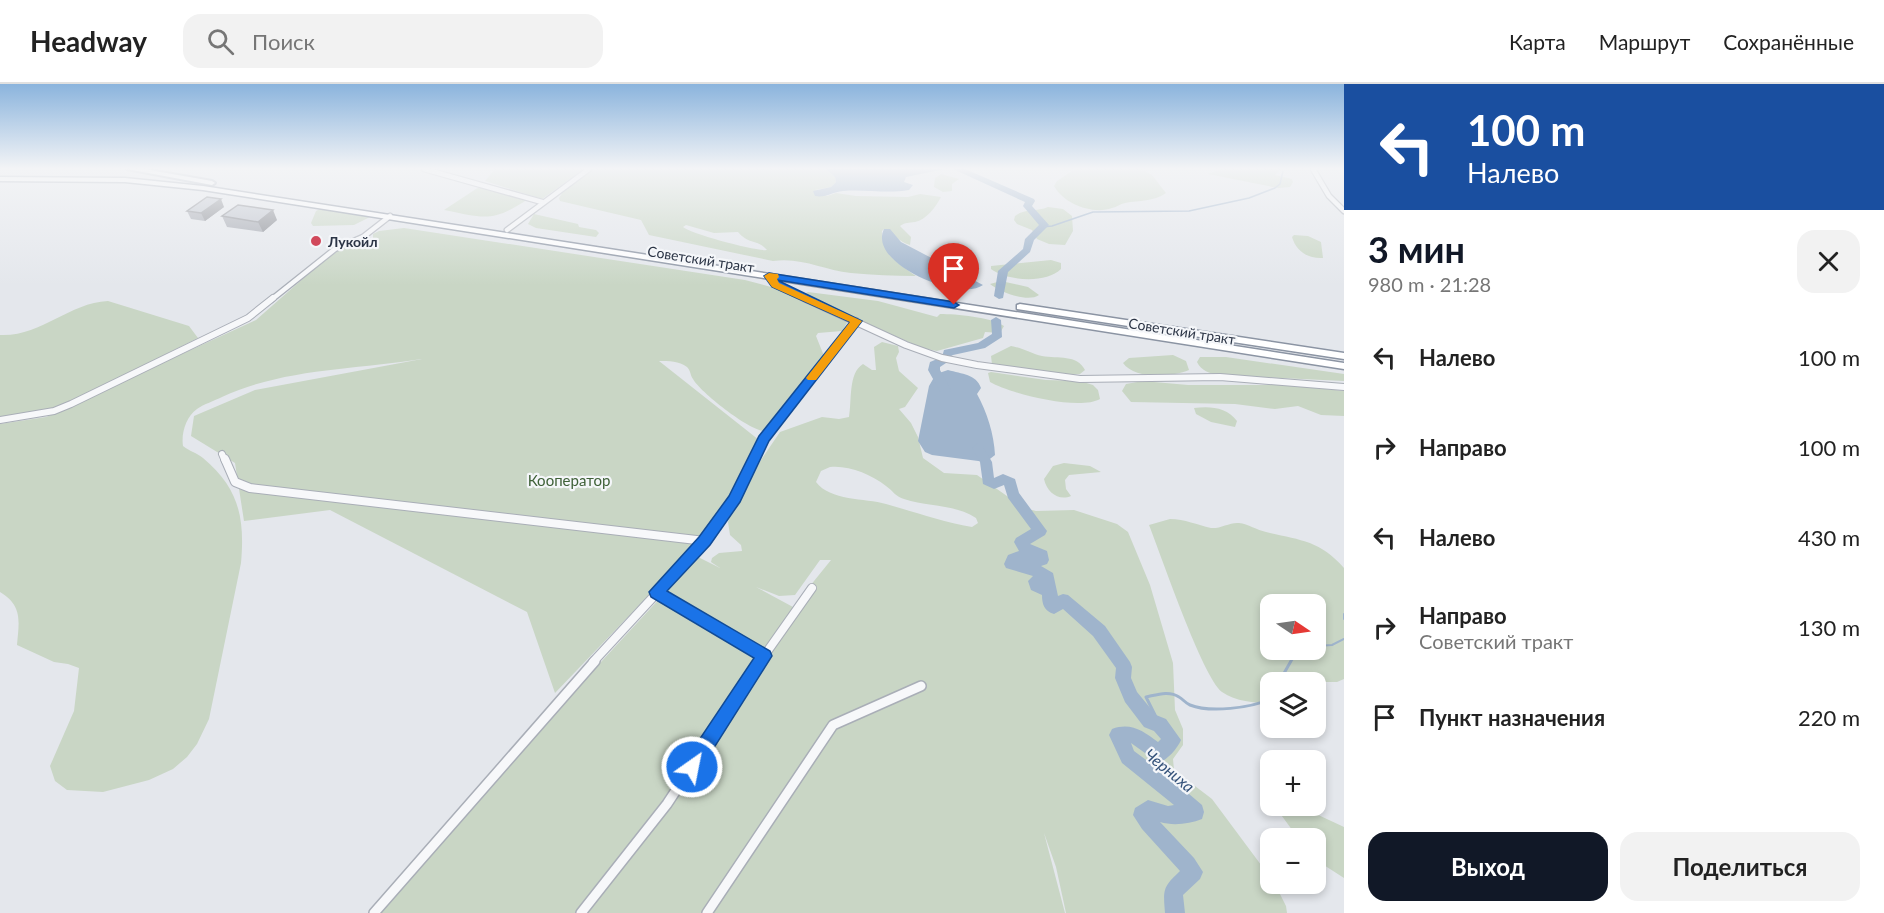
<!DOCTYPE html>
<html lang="ru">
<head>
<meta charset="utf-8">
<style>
	:root { --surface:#fff; --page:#f2f2f2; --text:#222; --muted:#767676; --line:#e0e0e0; --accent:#111827 }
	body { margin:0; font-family:Lato,sans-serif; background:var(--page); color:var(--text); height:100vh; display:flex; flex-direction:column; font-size:22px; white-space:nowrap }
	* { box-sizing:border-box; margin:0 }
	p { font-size:20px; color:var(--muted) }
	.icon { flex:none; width:33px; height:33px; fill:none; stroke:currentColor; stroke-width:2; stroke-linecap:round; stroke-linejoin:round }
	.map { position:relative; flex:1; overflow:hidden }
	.drawer { display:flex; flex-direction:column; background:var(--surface); width:540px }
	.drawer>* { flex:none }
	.guide { background:#1a4fa0; color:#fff; overflow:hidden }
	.needle { width:39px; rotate:103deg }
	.fabs { position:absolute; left:1260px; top:510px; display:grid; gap:12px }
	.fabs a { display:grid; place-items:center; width:66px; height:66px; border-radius:12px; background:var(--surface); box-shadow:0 3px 9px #0003; font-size:30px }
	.pin { position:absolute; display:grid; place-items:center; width:51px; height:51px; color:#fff; margin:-62px -26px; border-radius:50% 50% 50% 0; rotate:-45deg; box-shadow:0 0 6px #0007 }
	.pin .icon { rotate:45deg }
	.me { position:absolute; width:66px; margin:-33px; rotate:33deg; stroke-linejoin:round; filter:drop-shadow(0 0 4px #0008) }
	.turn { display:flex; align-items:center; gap:21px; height:126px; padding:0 24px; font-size:27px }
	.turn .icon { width:78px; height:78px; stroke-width:2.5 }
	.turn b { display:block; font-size:42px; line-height:51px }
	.round { display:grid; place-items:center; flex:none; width:63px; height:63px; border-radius:18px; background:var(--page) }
	.summary { display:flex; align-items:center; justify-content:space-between; height:102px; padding:0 24px }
	h1 { font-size:36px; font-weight:700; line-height:45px; color:var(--accent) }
	.button { display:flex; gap:12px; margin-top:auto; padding:12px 24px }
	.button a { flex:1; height:69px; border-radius:18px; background:var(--accent); color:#fff; font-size:24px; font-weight:700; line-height:69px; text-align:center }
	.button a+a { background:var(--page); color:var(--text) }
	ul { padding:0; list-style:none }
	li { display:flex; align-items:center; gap:18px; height:90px; padding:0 24px }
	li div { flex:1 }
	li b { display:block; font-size:22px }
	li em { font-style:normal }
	header { display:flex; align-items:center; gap:36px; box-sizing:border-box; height:84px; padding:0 30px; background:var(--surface); border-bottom:2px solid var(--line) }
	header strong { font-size:28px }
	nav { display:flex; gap:33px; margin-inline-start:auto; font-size:21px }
	.search { width:420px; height:54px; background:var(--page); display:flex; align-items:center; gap:15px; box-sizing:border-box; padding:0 21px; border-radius:18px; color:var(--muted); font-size:22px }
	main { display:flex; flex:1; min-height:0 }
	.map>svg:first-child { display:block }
	.green { fill:#c9d6c5; fill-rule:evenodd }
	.water { fill:#9fb4cc }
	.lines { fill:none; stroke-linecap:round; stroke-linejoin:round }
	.stream-far2 { stroke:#9fb4cc; stroke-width:1.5 }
	.stream-far1 { stroke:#9fb4cc; stroke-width:2 }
	.stream { stroke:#9fb4cc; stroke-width:3 }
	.river { fill:#9fb4cc; fill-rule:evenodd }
	.minor-far3-casing { stroke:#a9aeb7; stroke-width:7 }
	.minor-far2-casing { stroke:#a9aeb7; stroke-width:8 }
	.minor-far1-casing { stroke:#a9aeb7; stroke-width:10 }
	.minor-casing { stroke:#a9aeb7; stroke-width:12 }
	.primary-casing { stroke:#a3abb8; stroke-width:4 }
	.trunk-casing { stroke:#8b94a3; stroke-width:3 }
	.minor-far3 { stroke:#f7f8fa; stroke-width:4.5 }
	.minor-far2 { stroke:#f7f8fa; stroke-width:6 }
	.minor-far1 { stroke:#f7f8fa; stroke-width:8 }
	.minor { stroke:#f7f8fa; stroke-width:9 }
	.primary { fill:#fff; fill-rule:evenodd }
	.trunk { fill:#fff; fill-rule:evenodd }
	.wall { fill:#a1a5ae }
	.shaded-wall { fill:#83868d }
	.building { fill:#bbc0ca; stroke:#83868d; stroke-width:1.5 }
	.route { fill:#1a73e8; stroke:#114b97; stroke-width:1.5 }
	.slow { fill:#f59e0b }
	.poi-dot { fill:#d1495b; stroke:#f4f6f9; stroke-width:2 }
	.labels { text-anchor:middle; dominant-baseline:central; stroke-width:4.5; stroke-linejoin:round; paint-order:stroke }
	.far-poi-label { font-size:14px; font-weight:bold; fill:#2b3445; stroke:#f4f6f9; text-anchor:start }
	.far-street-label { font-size:14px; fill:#2b3445; stroke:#f4f6f9 }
	.park-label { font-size:15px; fill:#3f6138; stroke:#f4f6f9 }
	.water-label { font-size:16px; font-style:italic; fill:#34527a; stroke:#f4f6f9 }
</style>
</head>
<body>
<header>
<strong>Headway</strong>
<div class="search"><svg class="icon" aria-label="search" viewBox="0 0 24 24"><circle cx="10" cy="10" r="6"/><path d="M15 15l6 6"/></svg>Поиск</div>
<nav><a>Карта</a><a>Маршрут</a><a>Сохранённые</a></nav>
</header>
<main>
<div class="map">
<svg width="1344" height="829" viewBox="0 0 1344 829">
	<rect width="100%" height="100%" fill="#e4e7ec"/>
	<path class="green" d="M495,85H584L542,115L485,97Z
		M591,85H826L835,93L836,98L831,103L815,106L827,112L836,109L856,112L908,113L920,110L941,113C936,123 926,136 915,138C908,139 906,138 900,142L911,153L910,161C898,158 895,149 884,145L882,147C881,170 899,180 916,192C894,192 872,191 851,189C823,186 802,173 773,177L649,151L641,136L560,117L559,114L566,103ZM686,141L714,149L738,148C749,161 758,155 767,166C759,168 691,150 683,143Z
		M1075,85H1141L1152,91L1166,109C1153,118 1140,116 1125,119C1120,120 1117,123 1112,124C1093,131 1064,120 1054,102L1057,97Z
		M1221,85H1281L1275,91L1292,95L1293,98L1290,103L1278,104L1208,90Z
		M941,90L959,95L952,100V107L943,108L934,103L935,94Z
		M479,103L528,115C492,139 485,134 444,126Z
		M1048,123L1063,125L1072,132L1073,147L1065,161L1049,160L1037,155L1032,146L1017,140L1014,136L1015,132C1025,124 1037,128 1048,123Z
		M320,125L372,132L354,141L313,142L311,139L316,127Z
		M534,130L578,140L579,143L596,146L599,149L596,153L536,144L528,140Z
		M404,144L745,196L771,203L843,234L847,239L842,247L818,249L816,252L824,272L823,280L765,347C751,348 700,308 693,295C690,291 691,287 687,283C679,277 669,277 659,277L759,356L737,407L694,464L555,609L527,528L330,426L244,437L235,379L191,352L194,332L255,306L422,275C354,286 285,284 222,313C214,317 204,320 197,325C186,333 181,349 183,362C189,367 197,369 203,374C239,404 245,434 241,479L209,635L197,660L187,673L173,685L149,696L103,708L67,706L55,697L50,682L74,627L79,584L68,580L54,578L17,561C19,537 23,522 0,508V340L46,333L72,323L110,303L256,236L323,177L338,167L370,157L373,155V150L379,147Z
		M1294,151L1308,152L1321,158L1323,174C1308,175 1296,167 1292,153Z
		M1051,176L1061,179V185C1046,200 1007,197 991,185V182Z
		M1001,197L1028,203L1039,211C1028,219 1000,208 990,200Z
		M808,208L878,217L937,233L940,230C956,230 991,233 1004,242L1000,249L985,248L983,254L937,267L922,264L808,213L806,209Z
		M108,217L189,242L198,254L61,323L0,333V251C41,253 68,219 108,217Z
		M882,258L898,262L899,268L896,274L899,287L918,304L905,323L899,325L911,339L918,353L923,374L944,389L977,391L1024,424L1036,427L1074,426L1117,440L1128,448L1150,501L1173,579L1175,626L1183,645V661L1173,675L1174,686L1212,715L1270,793V800H1275L1286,822L1287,829H1066L1056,783L1044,749L1065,829H375L564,618L698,473L720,484L711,478L712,474L719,469L742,467L741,461L730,451L728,438L733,424L761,376L780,348L822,333L839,335L849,333C852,317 848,289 863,280L872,286H876L874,263ZM830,383C848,381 871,390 886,402C893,407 896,413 904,415C928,423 955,420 976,434L978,439L972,443C942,438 915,428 886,420C865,414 830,417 816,398L821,387ZM820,476H831L793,523L756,503L779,512L795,511Z
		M1011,262C1023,264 1032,270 1042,272C1058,275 1077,270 1085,286L1080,290L1070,291L992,280L991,272Z
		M1173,271L1186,277L1189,286C1172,293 1135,296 1123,279L1129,274Z
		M1200,273H1226L1344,290V297L1218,291C1210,289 1201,287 1197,278Z
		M991,288L1046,296L1080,297L1093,301L1098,306L1100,315C1079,327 1011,310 990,298L988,289Z
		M1143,297L1188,301H1286L1344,307V332L1321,331L1298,322L1275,325L1235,320L1131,318L1122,307L1126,300Z
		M1194,324C1210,322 1227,323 1237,337L1235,343L1211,338L1196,330Z
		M1064,379L1090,382L1101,388L1069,391L1065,396L1066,405L1071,412C1059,417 1047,409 1044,395L1053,382Z
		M1170,435C1185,435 1197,441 1211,444C1220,445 1230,438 1239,439C1248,440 1257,446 1266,448C1299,456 1320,456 1344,484V595L1337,598H1270V620C1254,618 1236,618 1222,608C1202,592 1161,471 1149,441ZM1316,520V566H1270V520Z
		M1279,722H1299L1344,743V794L1316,776V754H1298L1279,728Z"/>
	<path class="water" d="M826,85H945L906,93L904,98L913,101L909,106C887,110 865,105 843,107C832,108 826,114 815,112L813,107L831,103L836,98L835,93Z
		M884,145H890L901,158L983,201C961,218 867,180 884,145Z
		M948,286C962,290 976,290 981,304L977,310C987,328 994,350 995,371L986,378L932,371L925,368L918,357L929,302L936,290Z"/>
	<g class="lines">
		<path class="stream-far2" d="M1042,143L1052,142L1093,128L1189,127L1249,114L1275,104L1280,100L1283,87"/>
		<path class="stream-far1" d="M1344,530V535
			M1316,562L1332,561L1344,555
			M1290,578L1302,566"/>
		<path class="stream" d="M1279,598L1291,577
			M1160,641L1146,613C1156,611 1169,606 1179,613C1183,615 1185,619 1190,621C1210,629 1251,624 1270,615"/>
		<path class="river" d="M953,85H965L1034,115L1035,117L1032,122L1049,141L1034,156L1030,168L1008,188L1003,214L999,215L994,212L998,187L1023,165L1025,155L1039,141L1023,122L1025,118Z
			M996,233L1001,236L1002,253L985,264L953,271L947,274L946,279L940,283V286L951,306L949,309H941L928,286L930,278L942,273L944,266L978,259L992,250L991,236Z
			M978,359L982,361L992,378L994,394L1003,390L1015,395L1019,409L1047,447L1045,451L1030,460L1047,467L1049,476L1047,480L1041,482L1053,489L1058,512L1063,510L1068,511L1105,542L1130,578L1132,583L1131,594L1137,608L1156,631L1166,635L1181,656C1177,665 1168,675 1159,679L1131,659L1134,667L1169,693L1202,721L1204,728L1202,735C1189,740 1173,742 1160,738L1194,774L1203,788L1200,795L1183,811L1185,829H1165C1163,805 1163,803 1180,787L1142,745L1133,731L1135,724L1148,716L1168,722L1174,721L1122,679L1109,651L1112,645C1131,638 1143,647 1158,658L1161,655L1154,647L1144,643L1125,618L1115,594L1116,584L1093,552L1063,525L1054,530C1044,527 1042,520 1042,511L1031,506L1028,497L1033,492L1006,484L1004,480L1008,471L1019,467L1014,458L1016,454L1031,445L1008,414L1004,401L994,405L983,400L980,378L972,364Z"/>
		<g class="minor-far3-casing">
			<path id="minor-far3" d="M424,85L542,118
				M1313,85L1329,112L1344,127
				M507,146L589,85
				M769,192L776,201L807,216
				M271,216L335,165L363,153L390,132"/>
		</g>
		<g class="minor-far2-casing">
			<path id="minor-far2" d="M804,214L906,261L942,274L977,281L1080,295L1220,293L1344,303
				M0,336L54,327L71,320L248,234L273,214
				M222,370L225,377
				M753,377L763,355L856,237"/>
		</g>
		<g class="minor-far1-casing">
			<path id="minor-far1" d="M225,375L235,398L250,404L705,457
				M656,508L764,572L760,578
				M764,572L812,504
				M593,578L705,457L735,414L753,375"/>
		</g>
		<g class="minor-casing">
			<path id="minor" d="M374,829L595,577
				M581,829L667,720L761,577
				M707,829L833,641L921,602"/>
		</g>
		<g class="primary-casing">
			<path id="primary" d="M127,85H144L212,97L215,99L212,101Z"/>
		</g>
		<g class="trunk-casing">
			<path id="trunk" d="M0,93L125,94L203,102L1344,279V285L203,106L125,98L0,97Z
				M1020,220L1344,269V275L1017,225V221Z"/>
		</g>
		<use href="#minor-far3" class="minor-far3"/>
		<use href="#minor-far2" class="minor-far2"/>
		<use href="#minor-far1" class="minor-far1"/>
		<use href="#minor" class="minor"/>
		<use href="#primary" class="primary"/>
		<use href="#trunk" class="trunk"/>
	</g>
	<path class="wall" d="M224,123L205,137L191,135L187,127Z
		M222,132L277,136L263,148L227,143Z"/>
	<path class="shaded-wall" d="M221,115L224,123L205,137L201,129Z
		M273,126L277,136L263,148L258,138Z"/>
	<path class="building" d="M207,113L221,115L201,129L187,127Z
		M238,121L273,126L258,138L222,132Z"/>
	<linearGradient id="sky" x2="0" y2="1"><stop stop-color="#8bb4dd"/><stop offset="0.42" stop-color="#f3f4f6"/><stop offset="1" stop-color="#f3f4f6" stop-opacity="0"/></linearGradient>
	<rect width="1344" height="201" fill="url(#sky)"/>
	<path class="route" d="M769,189L954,218L959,221L954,224L777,196L862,237L769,357L740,418L710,461L667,507L770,567L772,572L698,689L692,692L685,689L683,683L685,677L754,574L651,513L649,508L699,453L729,412L759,352L850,238L772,203L764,192Z"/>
	<path class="slow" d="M769,189L778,190L779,193L777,195L779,199L862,237L816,296H808L806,294L850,238L772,203L764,192Z"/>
	<circle class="poi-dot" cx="316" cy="157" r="6"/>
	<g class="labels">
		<g class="far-poi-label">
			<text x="328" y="157">Лукойл</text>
		</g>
		<g class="far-street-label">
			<text transform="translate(701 175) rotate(9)">Советский тракт</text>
			<text transform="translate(1182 247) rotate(9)">Советский тракт</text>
		</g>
		<g class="park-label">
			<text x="569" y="396">Кооператор</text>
		</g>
		<g class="water-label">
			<text transform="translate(1170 686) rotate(39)">Черниха</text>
		</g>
	</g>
</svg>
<div class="fabs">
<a><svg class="needle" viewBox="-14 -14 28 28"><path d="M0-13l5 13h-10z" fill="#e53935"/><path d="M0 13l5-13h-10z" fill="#767676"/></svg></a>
<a><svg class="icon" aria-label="layers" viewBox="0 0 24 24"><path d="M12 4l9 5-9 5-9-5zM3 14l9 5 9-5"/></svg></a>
<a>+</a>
<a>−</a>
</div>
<div class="pin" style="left:954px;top:221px;background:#d93025"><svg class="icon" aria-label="arrive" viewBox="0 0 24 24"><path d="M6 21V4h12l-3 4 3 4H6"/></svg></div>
<svg class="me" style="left:692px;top:683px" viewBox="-20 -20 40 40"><circle r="17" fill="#1a73e8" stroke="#fff" stroke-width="3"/><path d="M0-11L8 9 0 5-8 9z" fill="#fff"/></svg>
</div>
<section class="drawer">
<div class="guide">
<div class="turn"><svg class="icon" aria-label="left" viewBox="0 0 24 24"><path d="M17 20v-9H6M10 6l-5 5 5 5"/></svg><div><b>100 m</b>Налево</div></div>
</div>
<div class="summary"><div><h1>3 мин</h1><p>980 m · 21:28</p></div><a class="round"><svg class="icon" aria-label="close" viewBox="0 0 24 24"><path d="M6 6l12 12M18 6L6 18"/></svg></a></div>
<ul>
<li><svg class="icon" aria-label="left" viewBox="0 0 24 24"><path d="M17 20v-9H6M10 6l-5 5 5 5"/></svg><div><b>Налево</b></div><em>100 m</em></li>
<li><svg class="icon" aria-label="right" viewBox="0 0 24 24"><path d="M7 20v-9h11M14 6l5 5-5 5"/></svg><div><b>Направо</b></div><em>100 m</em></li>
<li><svg class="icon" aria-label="left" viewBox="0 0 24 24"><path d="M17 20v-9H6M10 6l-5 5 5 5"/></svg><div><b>Налево</b></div><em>430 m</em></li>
<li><svg class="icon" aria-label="right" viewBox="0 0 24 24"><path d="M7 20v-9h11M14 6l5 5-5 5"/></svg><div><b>Направо</b><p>Советский тракт</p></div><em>130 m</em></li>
<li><svg class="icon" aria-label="arrive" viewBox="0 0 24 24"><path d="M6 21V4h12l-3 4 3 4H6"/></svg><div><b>Пункт назначения</b></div><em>220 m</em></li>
</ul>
<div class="button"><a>Выход</a><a>Поделиться</a></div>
</section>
</main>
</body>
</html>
